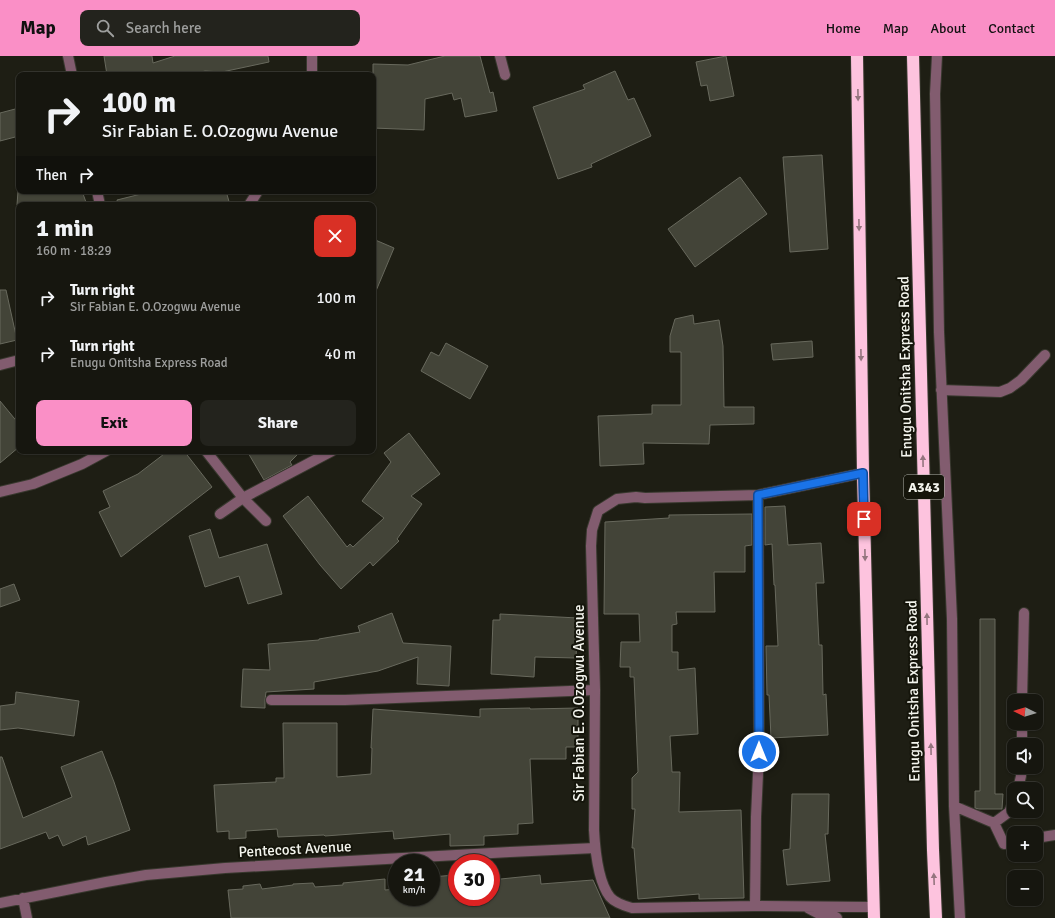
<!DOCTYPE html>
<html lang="en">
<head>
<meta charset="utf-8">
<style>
	:root { --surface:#16160f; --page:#23231d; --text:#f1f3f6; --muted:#9e9f9e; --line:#35352f; --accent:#fa8fc6 }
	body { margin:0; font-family:Signika,sans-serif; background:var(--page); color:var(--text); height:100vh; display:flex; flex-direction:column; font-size:15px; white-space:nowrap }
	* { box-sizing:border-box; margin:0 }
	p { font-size:13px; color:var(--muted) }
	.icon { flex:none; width:22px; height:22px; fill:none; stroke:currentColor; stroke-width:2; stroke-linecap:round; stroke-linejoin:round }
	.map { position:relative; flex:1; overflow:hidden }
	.side { position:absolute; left:16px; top:146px; width:360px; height:252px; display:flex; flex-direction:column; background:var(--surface); border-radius:8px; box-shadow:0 1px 3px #0004,0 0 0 1px var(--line) }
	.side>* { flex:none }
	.hud { position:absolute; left:16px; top:16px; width:360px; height:122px; border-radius:8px; box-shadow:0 1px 3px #0004,0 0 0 1px var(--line); background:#16160f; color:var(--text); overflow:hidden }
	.needle { width:26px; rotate:275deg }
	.buttons { position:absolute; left:1007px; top:638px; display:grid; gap:8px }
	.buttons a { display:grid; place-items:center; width:36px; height:36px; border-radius:8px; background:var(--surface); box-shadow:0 1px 3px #0004,0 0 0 1px var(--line); font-size:20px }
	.speed { position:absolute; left:388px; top:798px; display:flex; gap:8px; font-size:20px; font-weight:700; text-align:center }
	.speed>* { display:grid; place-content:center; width:52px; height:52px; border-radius:50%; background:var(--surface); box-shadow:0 1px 3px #0004,0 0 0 1px var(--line); line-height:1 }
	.speed small { font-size:10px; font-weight:400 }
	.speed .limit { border:6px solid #d22; background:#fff; color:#111 }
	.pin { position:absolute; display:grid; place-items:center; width:34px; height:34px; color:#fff; margin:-17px; border-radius:8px; box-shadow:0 2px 6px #0006 }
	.me { position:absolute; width:44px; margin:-22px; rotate:0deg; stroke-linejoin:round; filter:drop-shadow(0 0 3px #0008) }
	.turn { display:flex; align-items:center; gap:14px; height:84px; padding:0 20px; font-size:18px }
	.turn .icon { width:52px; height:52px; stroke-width:2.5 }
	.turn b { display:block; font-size:28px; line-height:34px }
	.then { display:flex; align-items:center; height:38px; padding:0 20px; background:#0003; gap:8px; font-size:15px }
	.round { display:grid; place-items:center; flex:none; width:42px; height:42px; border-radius:8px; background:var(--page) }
	.overview { display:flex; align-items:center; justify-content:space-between; height:68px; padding:0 20px }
	h1 { font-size:24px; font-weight:700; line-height:30px }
	.button { display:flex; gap:8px; margin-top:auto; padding:8px 20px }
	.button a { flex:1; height:46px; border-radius:8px; background:var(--accent); color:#111; font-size:16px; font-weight:700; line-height:46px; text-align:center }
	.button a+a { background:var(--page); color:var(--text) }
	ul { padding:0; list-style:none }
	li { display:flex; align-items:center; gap:12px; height:56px; padding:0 20px }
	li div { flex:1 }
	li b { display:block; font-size:15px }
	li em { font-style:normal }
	header { display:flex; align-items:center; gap:24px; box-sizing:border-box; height:56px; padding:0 20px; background:var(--accent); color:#111 }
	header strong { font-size:19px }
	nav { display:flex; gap:22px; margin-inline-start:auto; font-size:14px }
	.search { width:280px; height:36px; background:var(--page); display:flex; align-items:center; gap:10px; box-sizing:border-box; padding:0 14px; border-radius:8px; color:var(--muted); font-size:15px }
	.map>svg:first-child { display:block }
	.building { fill:#434438; stroke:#68695d }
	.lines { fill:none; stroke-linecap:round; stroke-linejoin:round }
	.minor-casing { stroke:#38382e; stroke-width:12 }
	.highway-casing { stroke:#38382e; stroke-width:14 }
	.minor { stroke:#825c6f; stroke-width:10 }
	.highway { stroke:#fdc3de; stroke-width:12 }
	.oneway { fill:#95757f }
	.route-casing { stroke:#114b97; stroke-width:10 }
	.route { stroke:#1a73e8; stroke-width:7 }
	.labels { text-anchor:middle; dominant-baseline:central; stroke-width:4; stroke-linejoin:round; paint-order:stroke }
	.shield { fill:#15150b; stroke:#b1b2aa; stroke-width:1 }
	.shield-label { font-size:14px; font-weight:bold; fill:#f4f5ee }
	.street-label { font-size:15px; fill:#f4f5ee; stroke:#15150b }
</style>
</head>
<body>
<header>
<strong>Map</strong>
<div class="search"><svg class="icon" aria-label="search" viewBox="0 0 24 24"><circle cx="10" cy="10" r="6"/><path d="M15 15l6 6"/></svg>Search here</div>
<nav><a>Home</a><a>Map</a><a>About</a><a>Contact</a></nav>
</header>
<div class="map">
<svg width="1055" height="862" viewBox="0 0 1055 862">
	<rect width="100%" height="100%" fill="#1e1e14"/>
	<path class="building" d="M104,0H152L153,7L175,0H268L269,6L222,16L205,15L190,19H107Z
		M445,0H480L490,37L493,36L497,55L465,61L461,42L454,44L452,37L425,43L424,74L373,72V8L408,9Z
		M726,0L734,40L710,45L707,29L701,30L696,6Z
		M615,15L628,44L634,42L651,80L591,108L592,111L558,123L533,51L585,33L583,29Z
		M19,52V80L0,85V57Z
		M822,99L828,193L790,196L783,101Z
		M740,121L767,158L695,211L668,173Z
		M18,135H82L87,149H17Z
		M153,135H226L230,149H118L117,144Z
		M373,183L394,192L373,242Z
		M0,234H6L17,284L0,288Z
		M693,259L694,268L719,264L723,290L724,351H754V368L710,369L709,388L643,387L644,408L600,410L598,360L652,358V349H681V296H670V280L675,263Z
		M812,285L813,301L773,304L771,288Z
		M446,287L488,310L470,343L421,315L431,296L439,300Z
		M0,345L19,368V391L0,407Z
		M409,377L440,418L411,440L422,448L397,483L399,485L373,510L370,506L341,533L320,509L283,460L308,440L347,491L350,488L353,491L384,462L362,445L391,406L384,397Z
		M168,395H184L212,431L121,501L99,456L110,451L103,435L138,418Z
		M247,395H301L290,406L292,409L264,424Z
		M785,450L788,489L821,487L824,527H816L819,589H822L823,639L826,638L828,679L771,682L769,639H767L766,590H778L775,529H774L772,488L765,489V451Z
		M752,458V489L745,490V516H714L715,556H676L677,568L672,569V596H678V614L695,612L698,678L670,680L672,716H680L679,756L741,754L744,842L699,843V838L638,843L634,792H632L635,753H632V722L638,716L634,621H630V611H620L621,586H640L639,558H604L605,466L669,462V459Z
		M210,473L219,502L267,488L282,538L248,548L239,520L205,531L189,480Z
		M14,528L20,544L0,551V533Z
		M392,557L403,587L451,590L449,630L417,628L418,601L378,615L314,626V633L266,636L265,644V652L241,651L243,613L270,614L268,588L319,584V583L360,576L358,570Z
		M500,558L578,562L576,602L535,601L534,621L491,618L493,564H500Z
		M980,563H995V738H1003L1002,753H979L975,752V735H980Z
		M16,636L79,645L74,680L18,672L0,674V650L15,648Z
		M530,652V653L578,652V691H566V703H530L533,767L518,768V778L484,780V789L450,790V778L394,783L393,775L325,780L324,779L278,781L277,773L246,775V782L229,783V775L217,776L214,729L276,726V722H284L283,667H337V721L371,718L372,692H371L373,653L480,661V653Z
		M102,695L114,726L130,774L88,789L86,780L63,790L58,779L49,783L46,776L0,793V701H2L23,762L72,741L61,711Z
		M792,738H829L828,778H825L830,825L787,829L783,794L790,793Z
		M455,819L457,841H491V824L540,819L541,828L593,824L610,862H231L228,834L243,833V830L260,828L262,833L293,829V828L313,827L315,831L343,829V827L385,823V834L397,833V841H431V821Z"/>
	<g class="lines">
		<g class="minor-casing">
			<path id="minor" d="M68,0L72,19
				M500,0L505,19
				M937,0L935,38L939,276L952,563L954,750L960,862
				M312,19V0
				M97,135L100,149
				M249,149L258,135
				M0,309L19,304
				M941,334L1000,336L1010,332L1021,324L1045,299
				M206,395L243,442L266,465
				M863,417L758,439L645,442L636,441L617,443L598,455L592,474L591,490L595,634L594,774C595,793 598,826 610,841C615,847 625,850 632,852L755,850L874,851
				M0,436L33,428L82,408L106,395
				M220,458L243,442L332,395
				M271,644H345L595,634
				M1022,645L1024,557
				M1022,689V667
				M1018,733L1021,720V711
				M954,750L994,767L1009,756L1014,745
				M994,767L1004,788L1014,786
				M1036,782L1055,779
				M23,842L27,862
				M0,847L106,826L146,819L225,812L510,796L595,792
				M755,850L756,761L759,696L758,439
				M808,852L821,859L836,861L837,862"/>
		</g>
		<g class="highway-casing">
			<path id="highway" d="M857,0L863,417L874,862
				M913,0L933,794L936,862"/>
		</g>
		<use href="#minor" class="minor"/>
		<use href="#highway" class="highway"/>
	</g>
	<defs><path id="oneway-solid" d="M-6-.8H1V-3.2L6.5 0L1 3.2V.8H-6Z"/></defs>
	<g class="oneway">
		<use href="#oneway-solid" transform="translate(858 39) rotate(89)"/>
		<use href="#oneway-solid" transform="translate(859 169) rotate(89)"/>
		<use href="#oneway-solid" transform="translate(861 299) rotate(89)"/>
		<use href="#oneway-solid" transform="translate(923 405) rotate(-91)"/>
		<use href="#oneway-solid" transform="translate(865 499) rotate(89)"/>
		<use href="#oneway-solid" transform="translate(927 563) rotate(-91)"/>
		<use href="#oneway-solid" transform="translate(931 693) rotate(-91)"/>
		<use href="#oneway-solid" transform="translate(934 823) rotate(-92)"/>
	</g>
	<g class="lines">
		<g class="route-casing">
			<path id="route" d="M759,696L758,439L863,417L864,463"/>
		</g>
		<use href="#route" class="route"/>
	</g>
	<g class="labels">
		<rect class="shield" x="904" y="419" width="40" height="24" rx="3"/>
		<g class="shield-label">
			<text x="924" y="431">A343</text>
		</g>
		<g class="street-label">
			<text transform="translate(905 311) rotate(-91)">Enugu Onitsha Express Road</text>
			<text transform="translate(913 635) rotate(-91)">Enugu Onitsha Express Road</text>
			<text transform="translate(579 647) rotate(-90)">Sir Fabian E. O.Ozogwu Avenue</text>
			<text transform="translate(295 793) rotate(-3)">Pentecost Avenue</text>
		</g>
	</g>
</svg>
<div class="buttons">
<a><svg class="needle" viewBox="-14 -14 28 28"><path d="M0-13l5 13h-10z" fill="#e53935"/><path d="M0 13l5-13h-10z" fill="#9e9f9e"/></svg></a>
<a><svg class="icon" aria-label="sound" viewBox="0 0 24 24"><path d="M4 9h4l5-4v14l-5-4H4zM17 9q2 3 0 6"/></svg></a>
<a><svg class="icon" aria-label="search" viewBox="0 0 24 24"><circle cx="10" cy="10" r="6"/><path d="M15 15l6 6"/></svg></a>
<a>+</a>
<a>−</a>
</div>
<div class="speed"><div>21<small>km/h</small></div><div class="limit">30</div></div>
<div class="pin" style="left:864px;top:463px;background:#d93025"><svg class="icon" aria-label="arrive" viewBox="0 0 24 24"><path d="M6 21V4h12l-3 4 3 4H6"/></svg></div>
<svg class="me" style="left:759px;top:696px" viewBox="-20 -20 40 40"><circle r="17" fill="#1a73e8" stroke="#fff" stroke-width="3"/><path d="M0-11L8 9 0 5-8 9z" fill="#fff"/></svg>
<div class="hud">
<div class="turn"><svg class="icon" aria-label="right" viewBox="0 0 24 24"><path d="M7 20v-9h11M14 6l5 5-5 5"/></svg><div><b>100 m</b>Sir Fabian E. O.Ozogwu Avenue</div></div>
<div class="then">Then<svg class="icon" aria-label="right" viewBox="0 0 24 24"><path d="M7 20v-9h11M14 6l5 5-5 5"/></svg></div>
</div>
<section class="side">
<div class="overview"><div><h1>1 min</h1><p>160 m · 18:29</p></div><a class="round" style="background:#d93025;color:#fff"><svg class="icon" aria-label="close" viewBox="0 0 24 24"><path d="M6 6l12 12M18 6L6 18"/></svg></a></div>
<ul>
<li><svg class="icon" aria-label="right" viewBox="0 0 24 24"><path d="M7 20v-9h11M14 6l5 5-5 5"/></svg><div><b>Turn right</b><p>Sir Fabian E. O.Ozogwu Avenue</p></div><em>100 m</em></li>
<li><svg class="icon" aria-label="right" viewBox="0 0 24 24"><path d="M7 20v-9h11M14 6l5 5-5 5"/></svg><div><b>Turn right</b><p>Enugu Onitsha Express Road</p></div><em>40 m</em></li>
</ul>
<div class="button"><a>Exit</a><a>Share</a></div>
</section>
</div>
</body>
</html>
